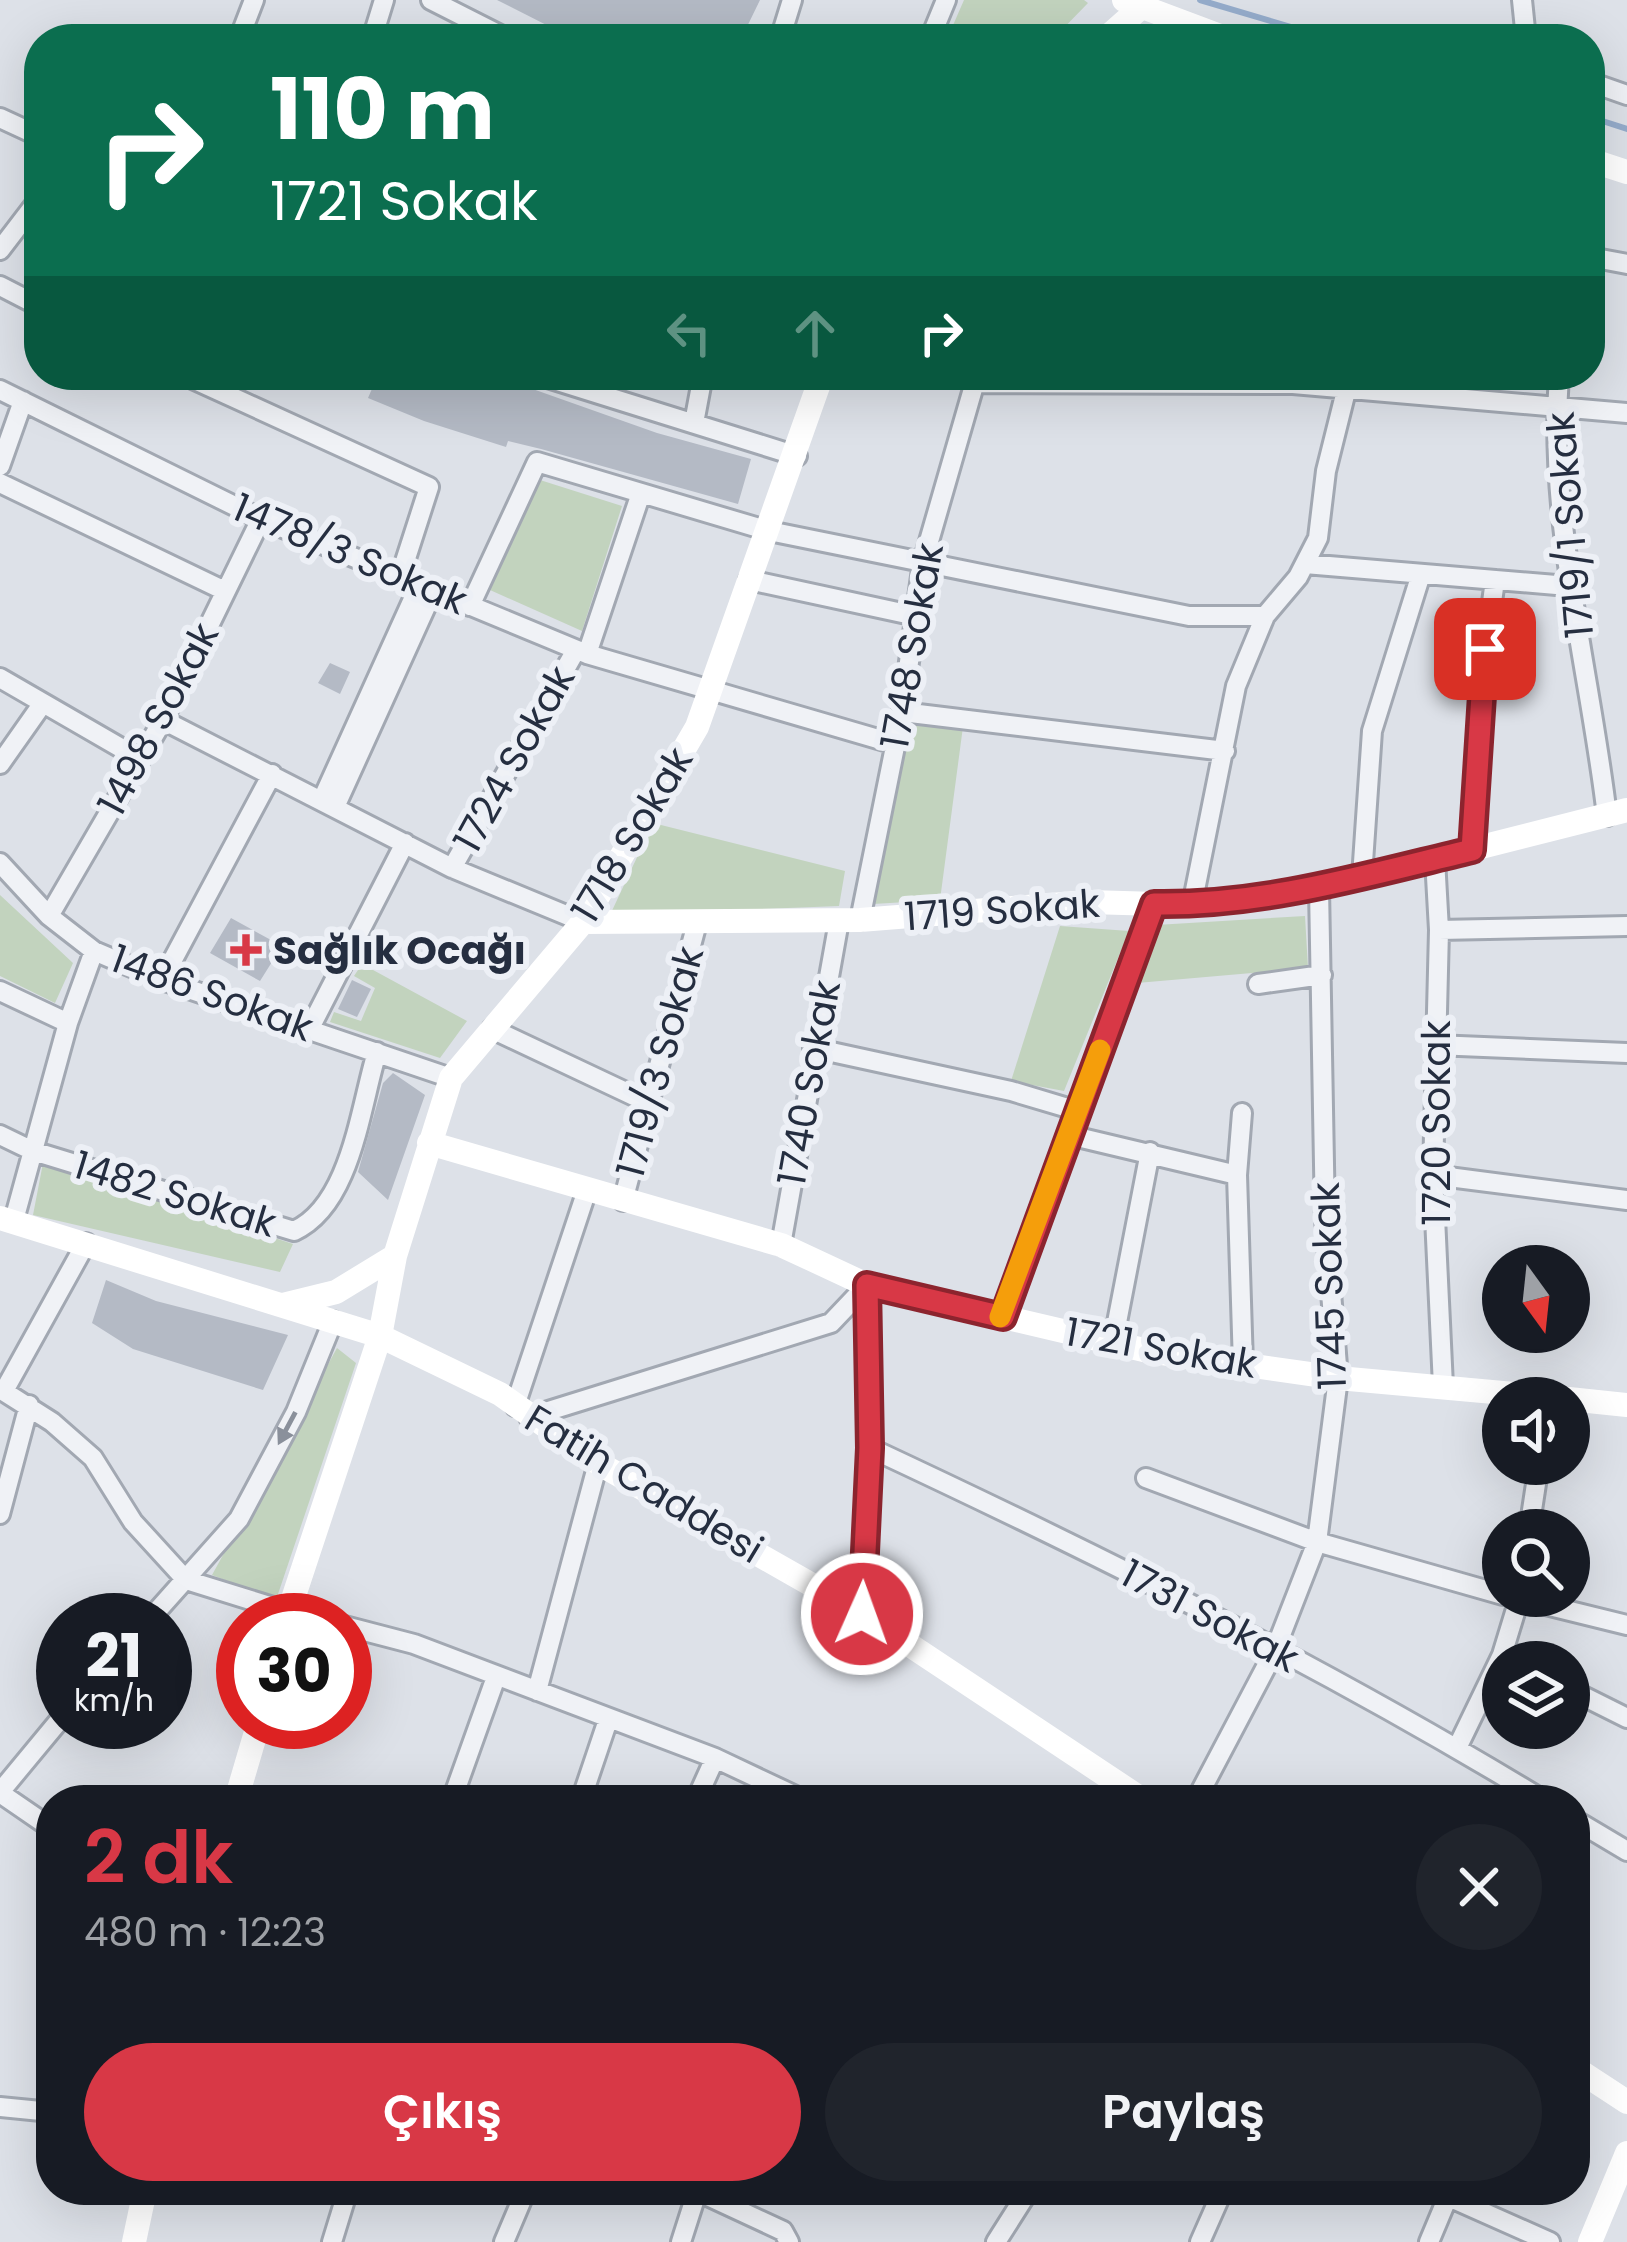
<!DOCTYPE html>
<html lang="tr">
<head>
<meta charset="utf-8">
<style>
	:root { --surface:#171b24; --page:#20242c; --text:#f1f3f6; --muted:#9ea1a6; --accent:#d83846 }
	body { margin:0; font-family:Poppins,sans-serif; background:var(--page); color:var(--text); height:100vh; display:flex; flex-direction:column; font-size:45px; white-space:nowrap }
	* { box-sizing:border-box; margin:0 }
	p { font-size:39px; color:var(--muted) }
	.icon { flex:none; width:66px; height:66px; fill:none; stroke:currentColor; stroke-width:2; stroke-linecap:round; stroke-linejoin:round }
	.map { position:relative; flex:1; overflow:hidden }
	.panel { position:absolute; left:36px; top:1785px; width:1554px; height:420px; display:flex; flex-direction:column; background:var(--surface); border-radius:48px; box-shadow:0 12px 48px #0002 }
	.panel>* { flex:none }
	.top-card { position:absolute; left:24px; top:24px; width:1581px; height:366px; border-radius:48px; box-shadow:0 12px 48px #0002; background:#0b6e4f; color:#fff; overflow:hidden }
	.needle { width:78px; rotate:165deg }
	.buttons { position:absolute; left:1482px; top:1245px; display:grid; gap:24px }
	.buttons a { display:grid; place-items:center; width:108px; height:108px; border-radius:50%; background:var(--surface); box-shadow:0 12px 48px #0002; font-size:60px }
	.speed { position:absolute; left:36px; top:1593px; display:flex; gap:24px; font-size:60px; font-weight:700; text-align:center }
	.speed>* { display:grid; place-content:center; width:156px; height:156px; border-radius:50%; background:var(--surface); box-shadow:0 12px 48px #0002; line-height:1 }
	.speed small { font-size:30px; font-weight:400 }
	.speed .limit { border:18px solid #d22; background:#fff; color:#111 }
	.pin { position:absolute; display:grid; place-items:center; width:102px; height:102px; color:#fff; margin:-51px; border-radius:24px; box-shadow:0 6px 18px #0006 }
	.me { position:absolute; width:132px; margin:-66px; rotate:2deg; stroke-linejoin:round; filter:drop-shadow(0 0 9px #0008) }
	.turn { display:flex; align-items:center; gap:42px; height:252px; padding:0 48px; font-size:54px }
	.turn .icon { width:156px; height:156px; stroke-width:2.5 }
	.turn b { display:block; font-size:84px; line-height:102px }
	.lanes { display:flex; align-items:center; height:114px; padding:0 48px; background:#0003; justify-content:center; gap:60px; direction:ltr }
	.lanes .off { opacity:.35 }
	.round { display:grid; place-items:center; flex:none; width:126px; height:126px; border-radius:63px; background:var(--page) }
	.head { display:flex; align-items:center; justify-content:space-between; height:204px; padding:0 48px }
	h1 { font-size:72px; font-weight:600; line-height:90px; color:var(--accent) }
	.primary-button { display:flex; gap:24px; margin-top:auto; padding:24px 48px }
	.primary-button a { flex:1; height:138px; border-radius:72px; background:var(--accent); color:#fff; font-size:48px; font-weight:600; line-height:138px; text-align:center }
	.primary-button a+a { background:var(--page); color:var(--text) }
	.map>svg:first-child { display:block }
	.green { fill:#c2d3be }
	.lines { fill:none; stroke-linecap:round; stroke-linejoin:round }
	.stream { stroke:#95accb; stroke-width:6 }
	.building { fill:#b4bac5 }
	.street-casing { stroke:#a2a8b2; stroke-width:24 }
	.street { stroke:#f0f2f6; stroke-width:18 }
	.secondary { stroke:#fff; stroke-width:24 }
	.oneway { fill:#8a909b }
	.route-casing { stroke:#8c242e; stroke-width:30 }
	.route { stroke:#d83846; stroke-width:21 }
	.slow { stroke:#f59e0b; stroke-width:21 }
	.poi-dot { fill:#d83846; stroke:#edf0f6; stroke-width:4.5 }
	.labels { text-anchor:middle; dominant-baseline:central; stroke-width:12; stroke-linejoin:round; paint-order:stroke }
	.street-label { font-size:39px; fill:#252e40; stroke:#edf0f6 }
	.poi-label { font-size:39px; font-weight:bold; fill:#252e40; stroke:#edf0f6; text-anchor:start }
</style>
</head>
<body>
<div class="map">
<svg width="1627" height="2242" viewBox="0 0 1627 2242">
	<rect width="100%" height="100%" fill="#dde1e8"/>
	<path class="green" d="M964,0H1084L1088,3L1053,39H947Z
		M540,480L622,506L582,631L490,590Z
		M964,719L940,900L873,904L908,721Z
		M653,823L845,871L839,906L610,915Z
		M0,895L73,963L55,1003L0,976Z
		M1305,916L1308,968L1137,983L1156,925Z
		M1060,926L1129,931L1064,1091L1011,1081Z
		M362,964L467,1021L440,1058L330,1022L334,1012L361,1021L375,988L354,976Z
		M43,1163L293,1244L280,1272L33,1215Z
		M337,1348L356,1363L276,1600L212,1575Z"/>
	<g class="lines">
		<path class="stream" d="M1200,0L1331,39
			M1590,117L1627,129"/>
	</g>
	<path class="building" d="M497,0H760L741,39H574Z
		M378,375H493L657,433L751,459L738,504L541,449L508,441L506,447L424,421L368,398Z
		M330,663L350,672L340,694L318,683Z
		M231,918L282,946L260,981L210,953Z
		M352,980L371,989L357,1017L338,1009Z
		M393,1073L425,1095L388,1200L358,1172L383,1083Z
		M106,1280L156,1301L288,1335L263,1390L133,1349L92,1323Z"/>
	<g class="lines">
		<g class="street-casing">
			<path id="street" d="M431,0L508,39
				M1522,0L1526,39
				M239,39L254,0
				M372,39L384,0
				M780,39L792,0
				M930,39L946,0
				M1590,82L1627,95
				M0,118L39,136
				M0,250L39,199
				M1590,257L1627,264
				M0,286L39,306
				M184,375L429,487L400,577
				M538,375L797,456
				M1559,375C1548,524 1590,670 1607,816
				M975,383L1293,384L1627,413
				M0,390L261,519L587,654L895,744
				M694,423L703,375
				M0,466L23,401
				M0,483L225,591
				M1305,564L1568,586
				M749,580L916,616
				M470,606L537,462L769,531L1189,616H1265
				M587,654L641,493
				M0,678L140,759
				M902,712L1225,751
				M163,720L452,868L583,922
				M0,764L43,703
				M322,800L419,586
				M335,807L433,591
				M1472,851L1481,684L1495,580
				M1435,859L1439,930L1433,1175L1443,1386
				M0,863L49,916L94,951L162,980L451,1078
				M452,868L576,650
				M1362,877L1372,731L1421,574
				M1192,905L1236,686L1265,616L1298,577L1318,538L1326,471L1350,375
				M49,916L163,720L261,519
				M860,920L902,712L923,562L977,375
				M1439,930L1627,926
				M162,980L272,774
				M1258,984L1322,975
				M0,991L68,1023
				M310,1028L405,843
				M492,1029L649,1103
				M1435,1045L1627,1053
				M813,1048L1011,1091L1078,1111
				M1242,1113L1237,1175L1243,1365
				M0,1135L33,1151L294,1231C351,1205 360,1108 377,1052
				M1069,1135L1237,1175
				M1433,1175L1627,1200
				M623,1201L697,923
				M14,1220L68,1023L94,951
				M781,1245L839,921
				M1003,1317L1154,903
				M1113,1343L1150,1152
				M0,1389L52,1422L93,1458L133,1522L186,1580L315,1620
				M4,1391L86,1243
				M515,1406L587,1190
				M529,1417L831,1323L867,1285
				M870,1448C1099,1555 1326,1668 1543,1800
				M1146,1478L1317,1542L1503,1595
				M0,1514L29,1405
				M1529,1530L1539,1464
				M1509,1596L1627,1625
				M863,1614L870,1448L867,1285
				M149,1620L239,1519L296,1412L333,1321
				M345,1626L414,1644L715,1758L804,1800
				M1569,1689L1627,1718
				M537,1691L598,1463
				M1457,1748L1502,1655L1520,1596
				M0,1792L63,1716
				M0,1793L51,1828
				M452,1800L496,1677
				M581,1800L608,1720
				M696,1800L715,1758
				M1196,1800L1275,1650L1317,1542L1338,1378L1325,1219L1319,888
				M1575,1820L1627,1851
				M0,2107L51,2112
				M695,2190L783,2231L789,2242
				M1433,2190L1550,2242
				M332,2242L348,2190
				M504,2242L526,2190
				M681,2242L697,2192
				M996,2242L1029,2190
				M1200,2242L1223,2190
				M1429,2242L1447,2199"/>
		</g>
		<use href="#street" class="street"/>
		<path class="secondary" d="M1124,0L1228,39
			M1105,39L1139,9
			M1590,160L1627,172
			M583,922L860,920L1089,902L1192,905L1319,888L1627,810
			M429,1143L781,1245L867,1285L1148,1351L1338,1378L1560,1398
			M0,1218L380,1336L500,1394L598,1463L863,1614L1143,1800
			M283,1305L336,1292L395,1256
			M1569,1399L1627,1405
			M286,1620L380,1336L395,1256L451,1078L583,922L697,727L822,375
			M236,1800L259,1722
			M1575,2068L1627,2102
			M134,2242L145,2190
			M1590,2242L1627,2153"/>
	</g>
	<defs><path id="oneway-solid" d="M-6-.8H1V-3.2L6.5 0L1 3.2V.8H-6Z" transform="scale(3)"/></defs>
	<use class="oneway" href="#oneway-solid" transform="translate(287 1428) rotate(118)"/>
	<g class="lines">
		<g class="route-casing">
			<path id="route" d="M862,1614L870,1448L867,1285L1003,1317L1154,904C1263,906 1367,875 1472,850L1485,649"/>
		</g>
		<use href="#route" class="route"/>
		<path class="slow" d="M1000,1317L1100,1050"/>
	</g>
	<path class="poi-dot" d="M240 932h12v12h12v12h-12v12h-12v-12h-12v-12h12z"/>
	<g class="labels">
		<g class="street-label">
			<text transform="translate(1570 525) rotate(-95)">1719/1 Sokak</text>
			<text transform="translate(350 554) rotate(23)">1478/3 Sokak</text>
			<text transform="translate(912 646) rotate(-80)">1748 Sokak</text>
			<text transform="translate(158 719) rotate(-62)">1498 Sokak</text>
			<text transform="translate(514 759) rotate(-61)">1724 Sokak</text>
			<text transform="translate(632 835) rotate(-59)">1718 Sokak</text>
			<text transform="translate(1002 910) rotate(-4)">1719 Sokak</text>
			<text transform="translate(212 993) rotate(20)">1486 Sokak</text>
			<text transform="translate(660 1062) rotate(-75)">1719/3 Sokak</text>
			<text transform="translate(809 1083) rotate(-80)">1740 Sokak</text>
			<text transform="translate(1436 1123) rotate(-90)">1720 Sokak</text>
			<text transform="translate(175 1194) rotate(17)">1482 Sokak</text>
			<text transform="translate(1329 1286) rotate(-92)">1745 Sokak</text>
			<text transform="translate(1161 1348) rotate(10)">1721 Sokak</text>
			<text transform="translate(644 1484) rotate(31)">Fatih Caddesi</text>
			<text transform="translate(1210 1616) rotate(28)">1731 Sokak</text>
		</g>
		<g class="poi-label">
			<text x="273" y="950">Sağlık Ocağı</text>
		</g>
	</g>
</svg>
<div class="buttons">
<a><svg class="needle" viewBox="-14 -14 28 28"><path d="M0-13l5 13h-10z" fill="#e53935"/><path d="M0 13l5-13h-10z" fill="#9ea1a6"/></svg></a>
<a><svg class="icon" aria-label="sound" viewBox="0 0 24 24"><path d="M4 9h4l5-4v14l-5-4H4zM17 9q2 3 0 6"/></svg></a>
<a><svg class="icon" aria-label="search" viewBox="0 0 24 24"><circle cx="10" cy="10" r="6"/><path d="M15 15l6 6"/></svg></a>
<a><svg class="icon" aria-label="layers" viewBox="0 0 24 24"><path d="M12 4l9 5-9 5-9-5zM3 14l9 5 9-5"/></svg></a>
</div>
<div class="speed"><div>21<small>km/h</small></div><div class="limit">30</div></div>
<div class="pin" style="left:1485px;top:649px;background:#d93025"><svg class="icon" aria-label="arrive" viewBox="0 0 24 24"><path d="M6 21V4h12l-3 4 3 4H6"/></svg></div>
<svg class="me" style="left:862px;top:1614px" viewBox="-20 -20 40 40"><circle r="17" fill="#d83846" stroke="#fff" stroke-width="3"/><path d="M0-11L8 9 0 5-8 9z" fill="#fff"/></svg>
<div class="top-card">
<div class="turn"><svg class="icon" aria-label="right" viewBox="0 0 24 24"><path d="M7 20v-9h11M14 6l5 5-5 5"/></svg><div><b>110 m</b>1721 Sokak</div></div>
<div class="lanes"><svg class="icon off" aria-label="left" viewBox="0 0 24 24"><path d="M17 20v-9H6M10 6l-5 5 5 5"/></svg><svg class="icon off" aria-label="ahead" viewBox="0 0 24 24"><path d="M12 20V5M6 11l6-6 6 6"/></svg><svg class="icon" aria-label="right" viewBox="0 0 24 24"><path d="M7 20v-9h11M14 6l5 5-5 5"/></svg></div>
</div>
<section class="panel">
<div class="head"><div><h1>2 dk</h1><p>480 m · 12:23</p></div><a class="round"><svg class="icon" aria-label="close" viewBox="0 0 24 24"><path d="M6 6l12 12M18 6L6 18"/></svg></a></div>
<div class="primary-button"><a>Çıkış</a><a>Paylaş</a></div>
</section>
</div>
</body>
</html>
